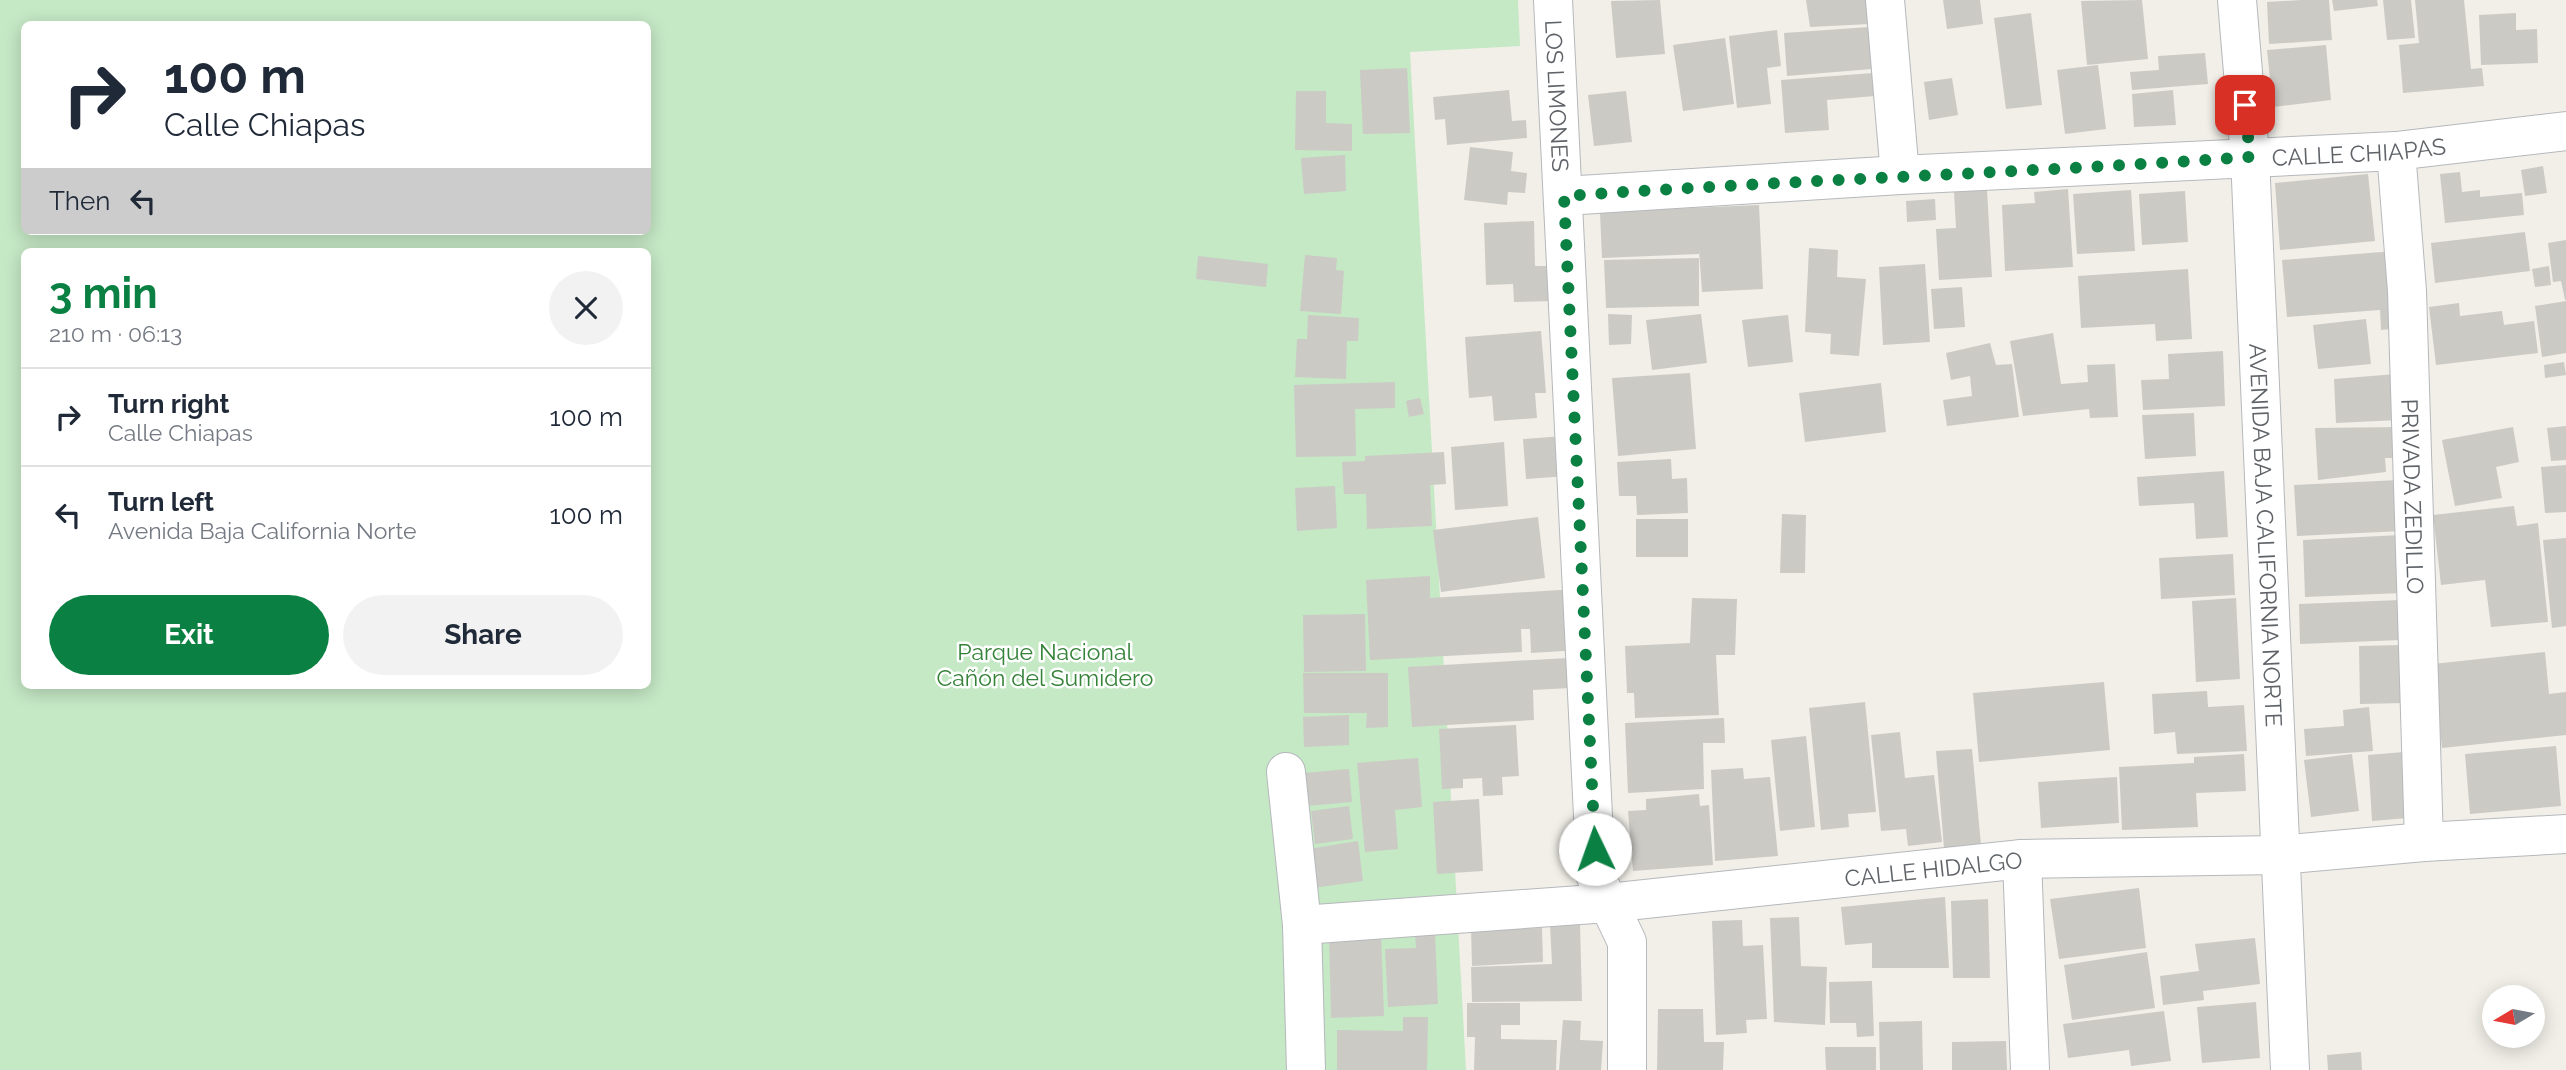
<!DOCTYPE html>
<html lang="en">
<head>
<meta charset="utf-8">
<style>
	:root { --surface:#fff; --page:#f2f2f3; --text:#1f2937; --muted:#747a83; --line:#e0e1e3; --accent:#0b8043 }
	body { margin:0; font-family:Raleway,sans-serif; background:var(--page); color:var(--text); height:100vh; display:flex; flex-direction:column; font-size:26px; white-space:nowrap }
	* { box-sizing:border-box; margin:0 }
	p { font-size:23px; color:var(--muted) }
	.icon { flex:none; width:38px; height:38px; fill:none; stroke:currentColor; stroke-width:2; stroke-linecap:round; stroke-linejoin:round }
	.map { position:relative; flex:1; overflow:hidden }
	.panel { position:absolute; left:21px; top:248px; width:630px; height:441px; display:flex; flex-direction:column; background:var(--surface); border-radius:10px; box-shadow:0 4px 18px #0003 }
	.panel>* { flex:none }
	.hud { position:absolute; left:21px; top:21px; width:630px; height:214px; border-radius:10px; box-shadow:0 4px 18px #0003; background:#fff; color:var(--text); overflow:hidden }
	.needle { width:46px; rotate:260deg }
	.controls { position:absolute; left:2482px; top:985px; display:grid; gap:14px }
	.controls a { display:grid; place-items:center; width:63px; height:63px; border-radius:50%; background:var(--surface); box-shadow:0 4px 18px #0003; font-size:35px }
	.pin { position:absolute; display:grid; place-items:center; width:60px; height:60px; color:#fff; margin:-30px; border-radius:14px; box-shadow:0 4px 10px #0006 }
	.me { position:absolute; width:77px; margin:-38px; rotate:357deg; stroke-linejoin:round; filter:drop-shadow(0 0 5px #0008) }
	.turn { display:flex; align-items:center; gap:24px; height:147px; padding:0 28px; font-size:32px }
	.turn .icon { width:91px; height:91px; stroke-width:2.5 }
	.turn b { display:block; font-size:49px; line-height:60px }
	.then { display:flex; align-items:center; height:66px; padding:0 28px; background:#0003; gap:14px; font-size:26px }
	.round { display:grid; place-items:center; flex:none; width:74px; height:74px; border-radius:37px; background:var(--page) }
	.overview { display:flex; align-items:center; justify-content:space-between; height:119px; padding:0 28px }
	h1 { font-size:42px; font-weight:700; line-height:52px; color:var(--accent) }
	.cta { display:flex; gap:14px; margin-top:auto; padding:14px 28px }
	.cta a { flex:1; height:80px; border-radius:42px; background:var(--accent); color:#fff; font-size:28px; font-weight:700; line-height:80px; text-align:center }
	.cta a+a { background:var(--page); color:var(--text) }
	ul { padding:0; list-style:none }
	li { display:flex; align-items:center; gap:21px; height:98px; padding:0 28px; border-top:2px solid var(--line) }
	li div { flex:1 }
	li b { display:block; font-size:26px }
	li em { font-style:normal }
	.map>svg:first-child { display:block }
	.green { fill:#c5e8c5; fill-rule:evenodd }
	.building { fill:#cccac5 }
	.lines { fill:none; stroke-linecap:round; stroke-linejoin:round }
	.minor-casing { stroke:#b5b8bc; stroke-width:40 }
	.minor { stroke:#fff; stroke-width:38 }
	.route { stroke:#0b8043; stroke-width:12; stroke-dasharray:0 21.6 }
	.labels { text-anchor:middle; dominant-baseline:central; stroke-width:5; stroke-linejoin:round; paint-order:stroke }
	.street-label { font-size:23px; fill:#5f6368; stroke:#fff }
	.park-label { font-size:23px; fill:#348238; stroke:#fff }
</style>
</head>
<body>
<div class="map">
<svg width="2566" height="1070" viewBox="0 0 2566 1070">
	<rect width="100%" height="100%" fill="#f1efe8"/>
	<path class="green" d="M0,0H1518L1520,46L1410,52L1466,1070H0ZM24,24H648V231H24ZM24,252H648V686H24Z"/>
	<path class="building" d="M1660,0L1665,54L1616,58L1611,1Z
		M1806,0H1866L1870,24L1810,27Z
		M1943,0H1980L1983,24L1947,29Z
		M2142,0L2148,59L2087,65L2081,1Z
		M2301,0H2329L2332,40L2269,44L2267,2Z
		M2332,0H2377L2378,6L2334,11Z
		M2383,0H2411L2415,38L2387,40Z
		M2415,0H2464L2471,69L2482,68L2484,86L2403,93L2399,45L2419,43Z
		M2031,13L2042,105L2006,109L1994,18Z
		M2516,13V30L2537,29L2538,63L2481,65L2479,15Z
		M1869,27L1872,69L1787,76L1784,33Z
		M1777,30L1781,66L1767,68L1771,104L1737,108L1729,36Z
		M1725,38L1734,104L1683,111L1673,45Z
		M2326,45L2331,100L2273,107L2267,50Z
		M2205,53L2208,84L2132,90L2130,72L2159,70L2158,56Z
		M2098,65L2106,129L2065,134L2057,70Z
		M1407,68L1410,133L1363,134L1360,70Z
		M1873,73L1875,96L1827,100L1829,130L1785,133L1781,80Z
		M1952,78L1958,115L1929,120L1924,82Z
		M1509,90L1512,121L1526,120L1527,138L1447,145L1445,119L1435,120L1433,97Z
		M2173,90L2176,125L2134,127L2132,94Z
		M1296,91H1326V123L1352,124V151L1295,150Z
		M1626,91L1632,142L1594,146L1588,95Z
		M1470,147L1513,152L1511,171L1527,173L1525,193L1508,192L1507,205L1464,200Z
		M1345,155L1346,191L1304,194L1301,158Z
		M2543,166L2547,193L2525,196L2521,170Z
		M2460,172L2462,192L2480,190V197L2522,193L2524,215L2445,223L2440,174Z
		M2368,174L2375,241L2280,250L2275,183Z
		M2068,189L2073,267L2005,271L2002,205L2035,203L2034,192Z
		M1987,190L1992,277L1939,280L1936,229L1956,228L1954,192Z
		M2131,190L2135,251L2077,254L2073,194Z
		M2185,191L2188,242L2142,245L2139,194Z
		M1935,199L1936,220L1907,222L1906,201Z
		M1759,205L1763,289L1702,292L1699,250V254L1602,258L1600,212Z
		M1534,221L1535,266H1555L1556,301L1514,302L1513,284L1486,285L1484,223Z
		M2525,232L2530,271L2435,283L2431,243Z
		M2566,240V300H2565L2561,281L2553,282L2548,243Z
		M1809,248L1838,250L1837,277L1866,279L1859,356L1830,354L1831,334L1805,332Z
		M2394,251L2400,328L2381,330L2380,310L2287,317L2282,260Z
		M1305,255L1337,258L1336,270L1344,271L1341,314L1300,311Z
		M1198,256L1268,264L1266,287L1196,279Z
		M1699,258V306L1606,308L1604,260Z
		M1925,264L1930,342L1883,345L1879,267Z
		M2549,266L2551,285L2535,287L2532,269Z
		M2188,269L2192,339L2156,341L2155,324L2081,328L2078,276Z
		M1962,287L1965,327L1934,329L1931,289Z
		M2566,301V353L2542,357L2535,306Z
		M2459,303L2460,316L2502,311L2504,325L2534,321L2538,353L2436,365L2429,307Z
		M1608,314L1632,315L1631,344L1609,345Z
		M1701,314L1707,363L1652,370L1646,320Z
		M1308,315L1359,318L1358,341H1347L1346,379L1295,377L1297,339H1307Z
		M1788,315L1793,362L1748,367L1742,320Z
		M2366,319L2371,364L2318,369L2313,325Z
		M1541,331L1546,393H1535L1537,418L1494,421L1492,396L1469,398L1465,337Z
		M2053,333L2061,384L2088,382L2087,365L2115,364L2118,417L2090,418L2089,409L2023,416L2010,341Z
		M1990,343L1996,365L2012,364L2019,417L1947,426L1943,400L1972,396L1970,376L1951,380L1946,353Z
		M2223,351L2225,406L2143,410L2141,380L2169,379L2168,354Z
		M2564,362L2566,375L2545,378L2544,365Z
		M1690,373L1696,449L1618,456L1612,378Z
		M2396,374L2399,420L2336,423L2334,379Z
		M1395,382V408L1355,409L1356,456L1296,457L1294,385Z
		M1881,383L1886,432L1805,442L1799,393Z
		M1420,398L1424,414L1409,417L1406,401Z
		M2194,413L2196,456L2145,459L2142,415Z
		M2566,426V460L2551,461L2547,428Z
		M2402,427V458H2385L2386,472L2318,480L2315,428Z
		M2513,427L2519,462L2496,467L2502,498L2455,506L2442,440Z
		M1564,436L1568,476L1526,479L1523,439Z
		M1504,442L1508,506L1455,510L1451,447Z
		M1444,452L1446,484L1430,485L1432,526L1367,529L1366,494H1344L1342,462L1365,461V456Z
		M1671,459L1672,479L1687,478L1688,513L1637,515L1636,496H1619L1617,462Z
		M2566,465V512L2545,513L2541,467Z
		M2224,471L2228,537L2196,539L2194,503L2139,506L2137,477Z
		M2399,480L2402,531L2297,536L2294,485Z
		M1335,486L1337,528L1297,531L1295,488Z
		M2514,506L2517,526L2538,523L2548,622L2491,627L2485,580L2441,585L2433,515Z
		M1782,514L1806,515L1805,573H1780Z
		M1538,517L1545,578L1441,592L1433,530Z
		M1636,519H1688V557H1636Z
		M2400,535L2402,593L2305,597L2303,540Z
		M2566,538V626L2552,628L2543,540Z
		M2233,554L2235,595L2161,599L2159,558Z
		M1430,576V598L1576,589L1580,650L1531,653L1530,629H1521L1522,652L1370,660L1366,580Z
		M1692,598L1737,599L1735,655H1716L1719,715L1635,718L1634,693H1627L1625,646L1690,643Z
		M2236,598L2240,679L2196,682L2192,601Z
		M2400,600L2401,640L2300,644L2299,604Z
		M1365,614L1366,671L1304,672L1303,615Z
		M2402,645L2404,703L2360,704L2359,646Z
		M2545,652L2549,694L2566,692V735L2442,748L2433,664Z
		M1568,658L1570,688L1533,690L1534,720L1412,727L1408,667Z
		M1303,673H1388V727L1366,728L1367,713H1304Z
		M2104,682L2110,750L1979,762L1973,693Z
		M2207,691L2208,707L2244,705L2247,751L2177,754L2175,732L2154,734L2152,694Z
		M1865,702L1876,812L1848,814L1849,827L1821,830L1809,708Z
		M2369,707L2373,751L2306,756L2304,729L2344,726L2343,710Z
		M1349,715V745L1304,747L1303,717Z
		M1724,718L1725,743H1703L1704,789L1628,793L1625,723Z
		M1516,725L1519,776L1502,777L1503,795L1483,796L1482,778L1463,779V788L1442,789L1439,729Z
		M1900,732L1905,778L1934,775L1942,842L1908,846L1906,829L1881,831L1871,735Z
		M1806,736L1815,827L1780,831L1771,740Z
		M2556,746L2561,806L2470,814L2465,754Z
		M1972,749L1981,845L1944,848L1936,751Z
		M2404,752L2408,818L2372,821L2368,755Z
		M2244,754L2246,791L2196,793L2198,827L2122,830L2119,767L2194,763V757Z
		M2352,754L2359,811L2311,817L2304,760Z
		M1418,758L1422,807L1395,810L1398,849L1365,852L1357,763Z
		M1743,768L1744,779L1770,777L1778,856L1715,861L1711,770Z
		M1349,769L1352,802L1306,806L1304,773Z
		M2117,777L2119,823L2041,828L2038,782Z
		M1699,794L1700,806L1709,805L1713,865L1633,871L1628,811L1646,810V799Z
		M1479,799L1483,871L1437,874L1433,802Z
		M1349,806L1353,839L1315,844L1311,811Z
		M1358,841L1363,881L1313,888L1308,849Z
		M2139,888L2146,948L2059,959L2050,899Z
		M1945,897L1949,968H1872V943L1845,945L1841,907Z
		M1988,899L1990,978H1953L1951,901Z
		M1799,917L1801,966L1827,967L1825,1025L1774,1022L1770,918Z
		M1742,920L1743,946L1763,945L1767,1019L1746,1020L1747,1033L1716,1035L1712,921Z
		M1580,924L1582,1001L1472,1002L1471,967L1552,964L1550,925Z
		M1542,928L1543,962L1472,966L1471,930Z
		M1381,934L1384,1016L1331,1018L1329,935Z
		M1415,934H1435L1438,1004L1388,1007L1385,949L1416,948Z
		M2255,938L2260,984L2203,991L2204,1000L2163,1005L2160,976L2199,971L2195,944Z
		M2147,952L2155,1008L2072,1020L2064,965Z
		M1872,981L1874,1036L1857,1037L1856,1023H1830L1829,982Z
		M2256,1002L2260,1058L2202,1063L2197,1007Z
		M1467,1003H1520V1025H1501V1039L1557,1040L1556,1070H1474L1475,1037H1467Z
		M1658,1009H1703L1704,1042H1724L1723,1070H1657Z
		M2164,1011L2171,1061L2131,1066L2129,1050L2068,1058L2063,1024Z
		M1403,1017H1428L1427,1070H1337V1030L1403,1031Z
		M1563,1020L1581,1021L1580,1040L1603,1041L1601,1070H1559Z
		M1922,1021L1923,1070H1880L1879,1022Z
		M2006,1041L2007,1070H1952V1042Z
		M1825,1047H1876V1070H1826Z
		M2361,1052L2362,1070H2328L2327,1055Z"/>
	<g class="lines">
		<g class="minor-casing">
			<g id="minor">
				<path id="s1" d="M1553,0L1596,877L1627,942V1070"/>
				<path d="M1885,0L1900,175"/>
				<path id="s2" d="M2237,0L2250,157L2290,1070"/>
				<path id="s3" d="M2396,151L2407,291L2424,842"/>
				<path id="s4" d="M1564,196L1900,175L2396,151L2566,131"/>
				<path d="M1286,772L1302,925L1306,1070"/>
				<path d="M2022,859L2030,1070"/>
				<path id="s5" d="M1302,925L1608,903L2022,859L2279,855L2424,842L2566,834"/>
			</g>
		</g>
		<use href="#minor" class="minor"/>
	</g>
	<g class="lines">
		<path class="route" d="M1595,849L1564,196C1793,180 2022,173 2250,157L2245,105"/>
	</g>
	<g class="labels">
		<g class="street-label">
			<text stroke="none"><textPath href="#s1" startOffset="96">LOS LIMONES</textPath></text>
			<text stroke="none"><textPath href="#s4" startOffset="796">CALLE CHIAPAS</textPath></text>
			<text stroke="none"><textPath href="#s3" startOffset="346">PRIVADA ZEDILLO</textPath></text>
			<text stroke="none"><textPath href="#s2" startOffset="536">AVENIDA BAJA CALIFORNIA NORTE</textPath></text>
			<text stroke="none"><textPath href="#s5" startOffset="634">CALLE HIDALGO</textPath></text>
		</g>
		<g class="park-label">
			<text x="1045" y="651">Parque Nacional<tspan x="1045" dy="26">Cañón del Sumidero</tspan></text>
		</g>
	</g>
</svg>
<div class="controls">
<a><svg class="needle" viewBox="-14 -14 28 28"><path d="M0-13l5 13h-10z" fill="#e53935"/><path d="M0 13l5-13h-10z" fill="#747a83"/></svg></a>
</div>
<div class="pin" style="left:2245px;top:105px;background:#d93025"><svg class="icon" aria-label="arrive" viewBox="0 0 24 24"><path d="M6 21V4h12l-3 4 3 4H6"/></svg></div>
<svg class="me" style="left:1595px;top:849px" viewBox="-20 -20 40 40"><circle r="19" fill="#fff"/><path d="M0-13L10 11 0 6-10 11z" fill="#0b8043"/></svg>
<div class="hud">
<div class="turn"><svg class="icon" aria-label="right" viewBox="0 0 24 24"><path d="M7 20v-9h11M14 6l5 5-5 5"/></svg><div><b>100 m</b>Calle Chiapas</div></div>
<div class="then">Then<svg class="icon" aria-label="left" viewBox="0 0 24 24"><path d="M17 20v-9H6M10 6l-5 5 5 5"/></svg></div>
</div>
<section class="panel">
<div class="overview"><div><h1>3 min</h1><p>210 m · 06:13</p></div><a class="round"><svg class="icon" aria-label="close" viewBox="0 0 24 24"><path d="M6 6l12 12M18 6L6 18"/></svg></a></div>
<ul>
<li><svg class="icon" aria-label="right" viewBox="0 0 24 24"><path d="M7 20v-9h11M14 6l5 5-5 5"/></svg><div><b>Turn right</b><p>Calle Chiapas</p></div><em>100 m</em></li>
<li><svg class="icon" aria-label="left" viewBox="0 0 24 24"><path d="M17 20v-9H6M10 6l-5 5 5 5"/></svg><div><b>Turn left</b><p>Avenida Baja California Norte</p></div><em>100 m</em></li>
</ul>
<div class="cta"><a>Exit</a><a>Share</a></div>
</section>
</div>
</body>
</html>
